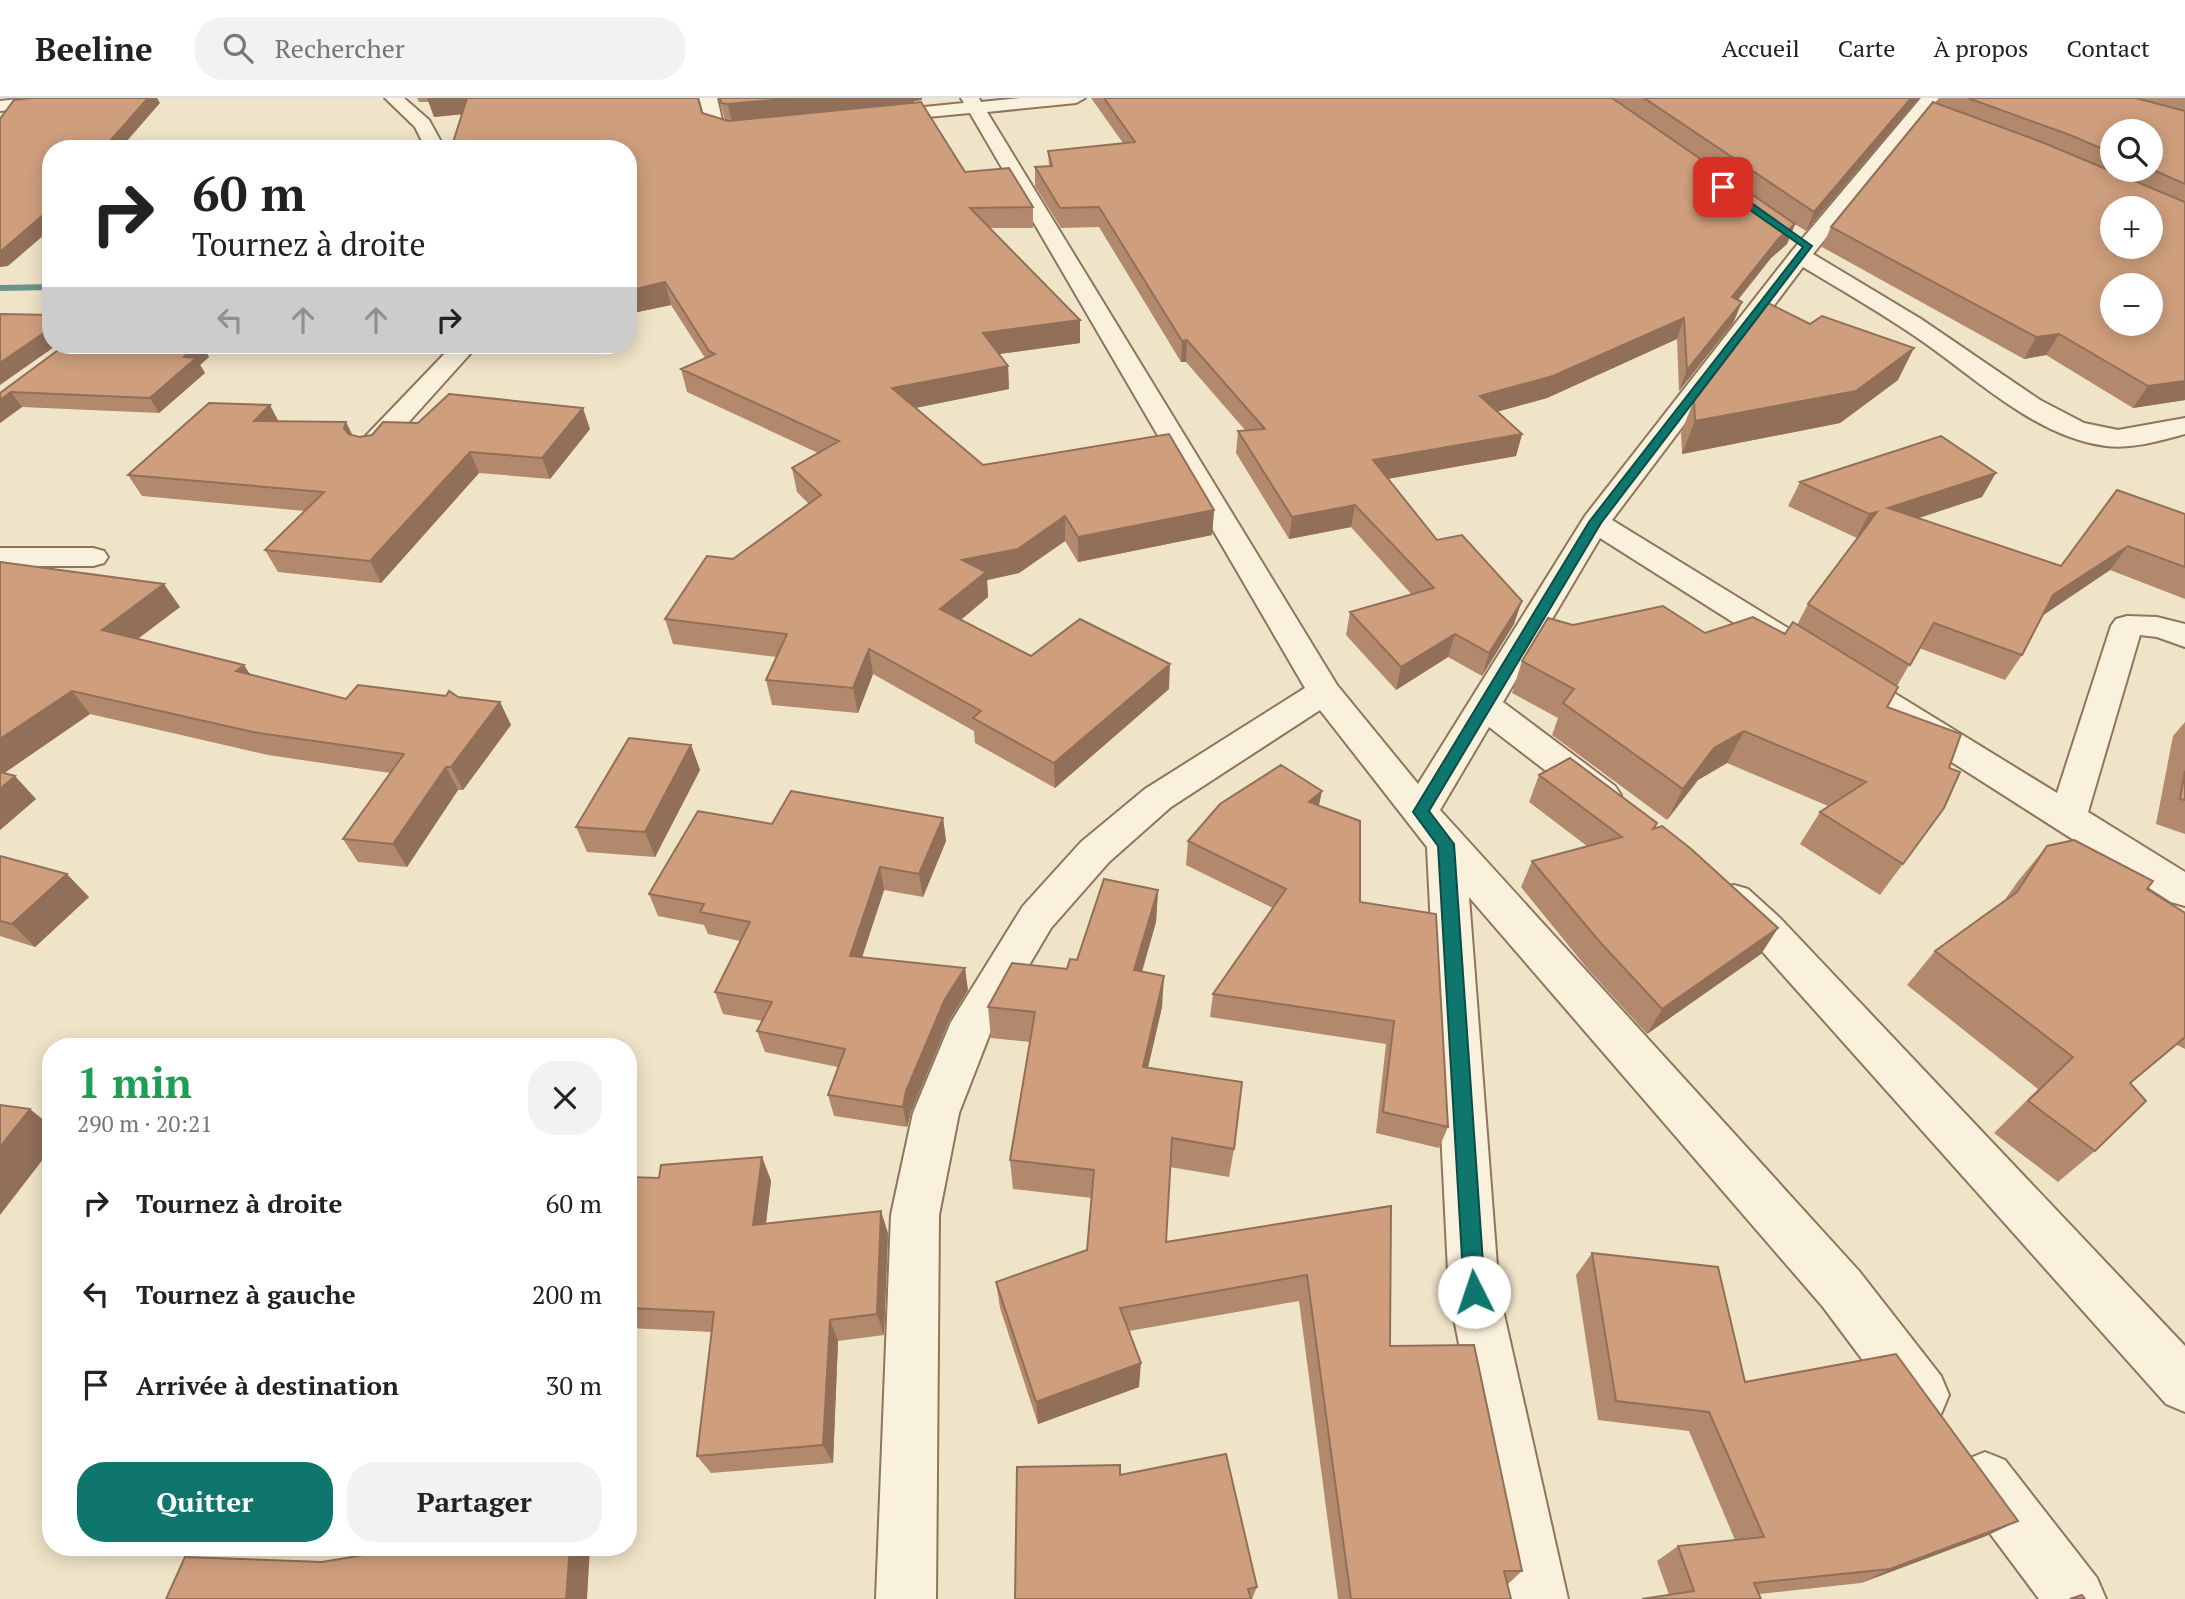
<!DOCTYPE html>
<html lang="fr">
<head>
<meta charset="utf-8">
<style>
	:root { --surface:#fff; --page:#f2f2f2; --text:#222; --muted:#767676; --line:#e0e0e0; --accent:#0f766e }
	body { margin:0; font-family:"PT Serif",serif; background:var(--page); color:var(--text); height:100vh; display:flex; flex-direction:column; font-size:26px; white-space:nowrap }
	* { box-sizing:border-box; margin:0 }
	p { font-size:23px; color:var(--muted) }
	.icon { flex:none; width:38px; height:38px; fill:none; stroke:currentColor; stroke-width:2; stroke-linecap:round; stroke-linejoin:round }
	.map { position:relative; flex:1; overflow:hidden }
	.sheet { position:absolute; left:42px; top:940px; width:595px; height:518px; display:flex; flex-direction:column; background:var(--surface); border-radius:28px; box-shadow:0 4px 18px #0003 }
	.sheet>* { flex:none }
	.top-card { position:absolute; left:42px; top:42px; width:595px; height:214px; border-radius:28px; box-shadow:0 4px 18px #0003; background:#fff; color:var(--text); overflow:hidden }
	.controls { position:absolute; left:2100px; top:21px; display:grid; gap:14px }
	.controls a { display:grid; place-items:center; width:63px; height:63px; border-radius:50%; background:var(--surface); box-shadow:0 4px 18px #0003; font-size:35px }
	.pin { position:absolute; display:grid; place-items:center; width:60px; height:60px; color:#fff; margin:-30px; border-radius:14px; box-shadow:0 4px 10px #0006 }
	.me { position:absolute; width:77px; margin:-38px; rotate:356deg; stroke-linejoin:round; filter:drop-shadow(0 0 5px #0008) }
	.turn { display:flex; align-items:center; gap:24px; height:147px; padding:0 35px; font-size:32px }
	.turn .icon { width:91px; height:91px; stroke-width:2.5 }
	.turn b { display:block; font-size:49px; line-height:60px }
	.lanes { display:flex; align-items:center; height:66px; padding:0 35px; background:#0003; justify-content:center; gap:35px; direction:ltr }
	.lanes .off { opacity:.35 }
	.round { display:grid; place-items:center; flex:none; width:74px; height:74px; border-radius:28px; background:var(--page) }
	.headline { display:flex; align-items:center; justify-content:space-between; height:119px; padding:0 35px }
	h1 { font-size:42px; font-weight:700; line-height:52px; color:#1e9e55 }
	.primary-button { display:flex; gap:14px; margin-top:auto; padding:14px 35px }
	.primary-button a { flex:1; height:80px; border-radius:28px; background:var(--accent); color:#fff; font-size:28px; font-weight:700; line-height:80px; text-align:center }
	.primary-button a+a { background:var(--page); color:var(--text) }
	ul { padding:0; list-style:none }
	li { display:flex; align-items:center; gap:21px; height:91px; padding:0 35px }
	li div { flex:1 }
	li b { display:block; font-size:26px }
	li em { font-style:normal }
	header { display:flex; align-items:center; gap:42px; box-sizing:border-box; height:98px; padding:0 35px; background:var(--surface); border-bottom:2px solid var(--line) }
	header strong { font-size:33px }
	nav { display:flex; gap:38px; margin-inline-start:auto; font-size:24px }
	.search { width:490px; height:63px; background:var(--page); display:flex; align-items:center; gap:18px; box-sizing:border-box; padding:0 24px; border-radius:28px; color:var(--muted); font-size:26px }
	.map>svg:first-child { display:block }
	.lines { fill:none; stroke-linecap:round; stroke-linejoin:round }
	.stream { fill:#6f938a; fill-rule:evenodd }
	.minor-casing { stroke:#8d765c; stroke-width:4 }
	.minor { fill:#faf1dc; fill-rule:evenodd }
	.wall { fill:#b2896c; fill-rule:evenodd }
	.shaded-wall { fill:#916f58 }
	.building { fill:#cf9f7d; stroke:#916f58; stroke-width:2; fill-rule:evenodd }
	.route { fill:#0f766e; stroke:#0a4d48; stroke-width:2 }
</style>
</head>
<body>
<header>
<strong>Beeline</strong>
<div class="search"><svg class="icon" aria-label="search" viewBox="0 0 24 24"><circle cx="10" cy="10" r="6"/><path d="M15 15l6 6"/></svg>Rechercher</div>
<nav><a>Accueil</a><a>Carte</a><a>À propos</a><a>Contact</a></nav>
</header>
<div class="map">
<svg width="2185" height="1501" viewBox="0 0 2185 1501">
	<rect width="100%" height="100%" fill="#f0e4c8"/>
	<g class="lines">
		<path class="stream" d="M51,186V192L0,193V187Z"/>
		<g class="minor-casing">
			<path id="minor" d="M27,0H90L81,5L0,13V3Z
				M385,0H404L429,22L445,51H426L415,29Z
				M699,0H717L723,26H755L764,32C752,46 724,38 709,34Z
				M961,0H979L981,4L1020,0H1085L1076,5L987,14L1337,587L1418,686L1585,418L1792,153L1921,0H1939L1813,156L1921,221L2040,302L2084,325L2118,332L2185,320V336C2159,343 2133,351 2106,348C2036,339 1977,281 1922,243C1883,216 1843,193 1803,169L1612,422L1804,540L1808,547L1804,554L1792,557L1780,554L1600,440L1503,604L1615,688L1621,697L1615,706L1602,710L1589,706L1489,629L1440,712L1859,1173L1941,1278L1949,1297L1941,1316L1922,1324L1903,1316L1823,1209L1469,799L1499,1194L1568,1501H1508L1449,1194L1427,749L1320,612L1171,709L1109,764L1051,830L992,930L959,1015L939,1117L936,1501H876L891,1117L913,1015L951,924L1023,808L1081,744L1145,691L1305,590L970,15L874,24L865,19L874,14L964,5Z
				M453,247H478L380,356L370,358L360,356L356,350L360,344Z
				M0,450H93L104,453L108,459L104,465L93,468H0Z
				M2127,518L2157,519L2185,526V549L2157,539L2140,537L2088,714L2185,774V808L2171,804L1831,587L1826,579L1831,571L1843,568L1855,571L2057,695L2111,528L2116,521Z
				M1734,787L1748,791L1780,820L2185,1248V1314L2166,1306L1752,842L1720,813L1714,802L1720,791Z
				M1985,1354L2005,1362L2097,1480L2106,1501H2039L1965,1402L1957,1382L1965,1362Z"/>
		</g>
		<use href="#minor" class="minor"/>
	</g>
	<path class="wall" d="M417,0H698L702,15L725,22L719,0H922V2L914,3V5L965,74L1033,109V130H990L1080,222V245L999,256L1008,268L1009,291L915,310L983,367L1214,412L1212,437L1078,464L1065,443L1019,475L987,482L988,499L961,522L1031,558L1169,591L1055,690L975,645L974,633L873,576L858,615L772,607L766,582L777,559L673,546L665,521L733,461L809,406L797,394L792,370L818,355L687,294L681,271L705,260L671,207L628,216V51L462,16L434,19L429,4H419Z
		M1091,0H1919L1806,133L1795,126L1787,146L1771,160L1738,202L1742,204L1733,225L1679,293L1677,241L1547,300L1498,313L1522,336L1516,358L1388,381L1437,442L1514,526L1482,578L1448,559L1396,592L1346,537L1350,514L1412,497L1351,429L1289,441L1236,355L1238,333L1245,332L1186,264H1181L1099,129L1061,130L1035,88V69L1049,68L1048,53L1123,45Z
		M1939,0H2185V302L2133,310L2046,257L2024,261L1822,149L1831,129L1937,6ZM2112,33H2151V72H2112Z
		M65,247H202L209,259L200,267L205,275L159,315L22,309L0,325V295Z
		M1898,282L1840,325L1682,356L1681,335L1694,302Z
		M278,323L346,324L353,338L359,339L590,331L550,381L479,375L381,485L278,474L265,452L305,413L142,398L128,377Z
		M1800,384L1982,399L1918,420L2061,468L2185,416V501L2110,472L2043,517L2022,557L2005,582L1919,550L1897,588L1887,609L1949,670L1944,710L1880,797L1800,746L1820,714L1828,708L1727,665L1698,682L1667,722L1552,637L1558,620L1512,595L1522,563L1573,527L1705,535L1785,536L1797,527L1808,506L1857,440L1788,408Z
		M0,464L180,509L137,541L244,567L250,577L346,601L458,599L500,604L511,627L463,692H458L407,769L358,764L343,741L390,675L268,657L90,616L4,675L36,701L0,732Z
		M2185,624V736L2156,726L2173,638Z
		M691,647L700,672L655,759L587,754L576,729Z
		M1539,677L1657,725L1655,730L1778,830L1761,856L1647,936L1586,869L1521,789L1532,763L1587,748L1529,704Z
		M1319,708L1360,804L1448,1029L1439,1050L1376,1035L1386,946L1210,919L1213,896L1273,810L1186,767L1188,743Z
		M943,720L946,743L923,799L884,792L862,860L968,892L949,923L911,1014L907,1029L834,1018L828,997L838,969L765,954L757,933L763,923L723,916L715,894L740,843L708,836L704,827L658,818L649,796L772,726Z
		M2047,748L2147,791L2185,815V951L2177,947L2130,985L2095,1053L2058,1084L1994,1035L2038,991L1907,887L1935,853L2004,803L2018,783Z
		M0,758L89,799L35,849L0,838Z
		M1158,792L1156,824L1142,874L1162,909L1148,970L1234,1051L1229,1079L1170,1069L1166,1144L1391,1108L1390,1248L1522,1473L1507,1487L1511,1501H1338L1299,1203L1129,1233L1139,1289L1038,1326L1000,1210L996,1184L1087,1152L1092,1100L1013,1091L1010,1062L1030,944L991,940L988,909L1067,871Z
		M762,1059L771,1083L766,1125L888,1135L884,1237L838,1243L833,1365L711,1375L697,1358L712,1234L628,1230V1079L659,1080Z
		M1592,1155L1745,1284L2018,1423L1986,1438L1861,1485L1759,1496L1669,1497L1657,1463L1678,1448L1735,1442L1689,1333L1598,1322L1576,1177Z
		M1120,1377L1257,1489L1252,1501H1015Z"/>
	<path class="shaded-wall" d="M148,0H157L160,5L120,51H103Z
		M427,0H470L475,15L434,19Z
		M795,0H922V2L914,3V8L732,25L728,6Z
		M1911,0H1919L1806,133L1814,114Z
		M51,110V131L8,168L0,169V154Z
		M1795,126L1787,146L1771,160L1724,219L1732,199L1779,140Z
		M665,184L671,207L628,216V193Z
		M1742,204L1733,225L1679,293L1687,272Z
		M1684,220L1677,241L1547,300L1475,320L1480,298Z
		M1080,222V245L984,258L983,235Z
		M50,230L51,247H57L0,287V265Z
		M2059,236L2046,257L2024,261L2036,239Z
		M1187,242L1186,264H1181L1182,243Z
		M198,247H202L209,259L200,267L205,275L159,315L150,300L184,259Z
		M1914,250L1898,282L1840,325L1682,356L1695,323Z
		M1008,268L1009,291L895,314L892,290Z
		M2185,283V302L2133,310L2148,288Z
		M11,294L22,309L0,325V302Z
		M270,307L281,328L254,323Z
		M583,310L590,331L550,381L542,360Z
		M346,324L356,345L354,351L344,330Z
		M1522,336L1516,358L1369,384L1373,362Z
		M470,354L479,375L381,485L370,463Z
		M1996,375L1982,399L1874,435L1888,410Z
		M1355,407L1351,429L1289,441L1292,419Z
		M1214,412L1212,437L1078,464V439Z
		M1877,414L1864,438L1856,441L1869,416Z
		M1065,418V443L1019,475L987,482L988,499L943,536L940,511L962,462Z
		M2128,448L2110,472L2036,522L2053,497Z
		M164,486L180,509L119,555L102,532Z
		M1522,503L1514,526L1482,578L1489,555Z
		M1455,536L1448,559L1396,592L1401,569Z
		M869,551L873,576L858,615L853,590Z
		M1170,566L1169,591L1055,690L1054,665Z
		M244,567L259,590L236,573Z
		M72,593L90,616L0,678V641Z
		M500,604L511,627L463,692L451,669Z
		M1744,633L1727,665L1698,682L1667,722L1683,691L1714,650Z
		M691,647L700,672L655,759L645,734Z
		M446,669L458,692L407,769L393,746Z
		M15,678L36,701L0,732V691Z
		M1322,693L1317,717L1309,704Z
		M943,720L946,743L923,799L919,776Z
		M880,769L884,792L855,880L850,858Z
		M67,776L89,799L35,849L12,826Z
		M1158,792L1156,824L1133,904L1134,872Z
		M1778,830L1761,856L1647,936L1662,911Z
		M965,870L968,892L949,923L911,1014L907,1029L903,1009L906,993L945,901Z
		M1164,878L1162,909L1141,999L1143,969Z
		M2185,939V940L2092,1017Z
		M30,1011L51,1028V1051L0,1117V1049Z
		M762,1059L771,1083L763,1149L753,1127Z
		M881,1113L888,1135L884,1237L877,1216Z
		M830,1222L838,1243L833,1365L823,1347Z
		M1141,1265L1139,1289L1038,1326L1036,1304Z
		M2018,1423L1986,1438L1861,1485L1890,1471Z
		M570,1449H590L587,1501H566Z"/>
	<path class="building" d="M32,0H148L103,51H51V110L0,154V21L14,2Z
		M467,0H698L702,15L728,23L921,4L965,74L1009,70L1033,109L970,110L1080,222L983,235L1008,268L892,290L983,367L1169,336L1214,412L1078,439L1065,418L1018,451L962,462L986,474L940,511L1031,558L1080,521L1170,566L1054,665L973,620L981,613L869,551L853,590L766,582L787,536L665,521L707,458L733,461L821,397L792,370L839,343L681,271L715,256L709,253L665,184L628,193V51H451Z
		M720,0H795L728,6L721,5Z
		M1104,0H1612L1795,126L1779,140L1732,199L1742,204L1687,272L1684,220L1553,278L1480,298L1522,336L1373,362L1437,442L1462,437L1522,503L1489,555L1455,536L1401,569L1350,514L1434,490L1355,407L1292,419L1238,333L1265,331L1187,242L1182,243L1099,109L1060,110L1035,69L1052,68L1048,53L1135,44Z
		M1644,0H1911L1814,114Z
		M1968,0H2136L2185,13V86L2151,71V33H2112V55L2070,37Z
		M1933,4L2044,45L2185,104V283L2148,288L2059,236L2036,239L1831,129ZM2112,110H2151V149H2112ZM2112,187H2151V226H2112Z
		M1768,205L1810,226L1822,218L1914,250L1856,293L1695,323L1694,302Z
		M0,216L51,217V230L0,265Z
		M65,247H198L184,259L196,260L150,300L11,294L0,302V295Z
		M449,296L583,310L542,360L470,354L370,463L265,452L324,394L128,377L209,305L270,307L254,323L346,324L344,330L348,336L359,339L372,337L383,324L418,325Z
		M1941,338L1996,375L1888,410L2061,468L2117,392L2185,416V469L2128,448L2053,497L2022,557L1934,525L1910,567L1808,506L1877,414L1869,416L1800,384Z
		M0,464L164,486L102,532L244,567L236,573L346,601L358,587L446,598L449,593L458,599L500,604L451,669H446L393,746L343,741L404,656L253,634L72,593L0,641Z
		M1663,508L1705,535L1753,519L1785,536L1793,524L1898,589L1887,609L1961,636L1949,670L1960,674L1944,710L1903,766L1820,714L1866,684L1744,633L1714,650L1683,691L1563,605L1574,591L1522,563L1548,520L1573,527Z
		M629,640L691,647L645,734L576,729Z
		M1570,660L1657,725L1653,731L1662,728L1690,750L1778,830L1662,911L1599,843L1532,763L1622,739L1539,677Z
		M1281,667L1322,693L1309,704L1360,723V804L1436,816L1448,1029L1383,1014L1394,923L1213,896L1286,791L1188,743L1220,706Z
		M2185,673V702L2180,701Z
		M0,674L15,678L0,691Z
		M791,693L943,720L919,776L880,769L850,858L965,870L945,901L906,993L903,1009L828,997L845,951L757,933L772,904L715,894L750,824L700,814L704,806L649,796L698,713L772,726Z
		M2074,742L2153,783L2147,791L2185,815V939L2130,985L2146,1003L2095,1053L2028,1003L2073,959L1935,853L2017,794L2047,748Z
		M0,758L67,776L12,826L0,823Z
		M1104,781L1158,792L1134,872L1164,878L1143,969L1242,984L1234,1051L1172,1040L1166,1144L1391,1108L1390,1248L1474,1247L1522,1473H1504L1511,1501H1351L1307,1177L1120,1210L1141,1265L1036,1304L996,1184L1087,1152L1094,1072L1010,1062L1035,914L988,909L1012,865L1067,871L1070,861L1077,862Z
		M0,1007L30,1011L0,1049Z
		M762,1059L753,1127L881,1113L877,1216L830,1222L823,1347L697,1358L714,1214L628,1210V1079L659,1080L661,1067Z
		M1592,1155L1718,1169L1745,1284L1896,1256L2018,1423L1890,1471L1754,1485L1761,1501H1642L1694,1493L1678,1448L1764,1439L1709,1314L1616,1303Z
		M1226,1356L1257,1489L1248,1491L1251,1501H1015L1017,1369L1120,1367V1377Z
		M412,1449H570L566,1501H166L185,1459L322,1464Z
		M2082,1497L2085,1501H2070Z"/>
	<path class="route" d="M1720,87H1726L1812,148L1601,425L1429,713L1454,746L1485,1194L1482,1201L1474,1204L1467,1201L1464,1194L1438,748L1413,714L1589,424L1803,149L1720,91Z"/>
</svg>
<div class="controls">
<a><svg class="icon" aria-label="search" viewBox="0 0 24 24"><circle cx="10" cy="10" r="6"/><path d="M15 15l6 6"/></svg></a>
<a>+</a>
<a>−</a>
</div>
<div class="pin" style="left:1723px;top:89px;background:#d93025"><svg class="icon" aria-label="arrive" viewBox="0 0 24 24"><path d="M6 21V4h12l-3 4 3 4H6"/></svg></div>
<svg class="me" style="left:1474px;top:1194px" viewBox="-20 -20 40 40"><circle r="19" fill="#fff"/><path d="M0-13L10 11 0 6-10 11z" fill="#0f766e"/></svg>
<div class="top-card">
<div class="turn"><svg class="icon" aria-label="right" viewBox="0 0 24 24"><path d="M7 20v-9h11M14 6l5 5-5 5"/></svg><div><b>60 m</b>Tournez à droite</div></div>
<div class="lanes"><svg class="icon off" aria-label="left" viewBox="0 0 24 24"><path d="M17 20v-9H6M10 6l-5 5 5 5"/></svg><svg class="icon off" aria-label="ahead" viewBox="0 0 24 24"><path d="M12 20V5M6 11l6-6 6 6"/></svg><svg class="icon off" aria-label="ahead" viewBox="0 0 24 24"><path d="M12 20V5M6 11l6-6 6 6"/></svg><svg class="icon" aria-label="right" viewBox="0 0 24 24"><path d="M7 20v-9h11M14 6l5 5-5 5"/></svg></div>
</div>
<section class="sheet">
<div class="headline"><div><h1>1 min</h1><p>290 m · 20:21</p></div><a class="round"><svg class="icon" aria-label="close" viewBox="0 0 24 24"><path d="M6 6l12 12M18 6L6 18"/></svg></a></div>
<ul>
<li><svg class="icon" aria-label="right" viewBox="0 0 24 24"><path d="M7 20v-9h11M14 6l5 5-5 5"/></svg><div><b>Tournez à droite</b></div><em>60 m</em></li>
<li><svg class="icon" aria-label="left" viewBox="0 0 24 24"><path d="M17 20v-9H6M10 6l-5 5 5 5"/></svg><div><b>Tournez à gauche</b></div><em>200 m</em></li>
<li><svg class="icon" aria-label="arrive" viewBox="0 0 24 24"><path d="M6 21V4h12l-3 4 3 4H6"/></svg><div><b>Arrivée à destination</b></div><em>30 m</em></li>
</ul>
<div class="primary-button"><a>Quitter</a><a>Partager</a></div>
</section>
</div>
</body>
</html>
